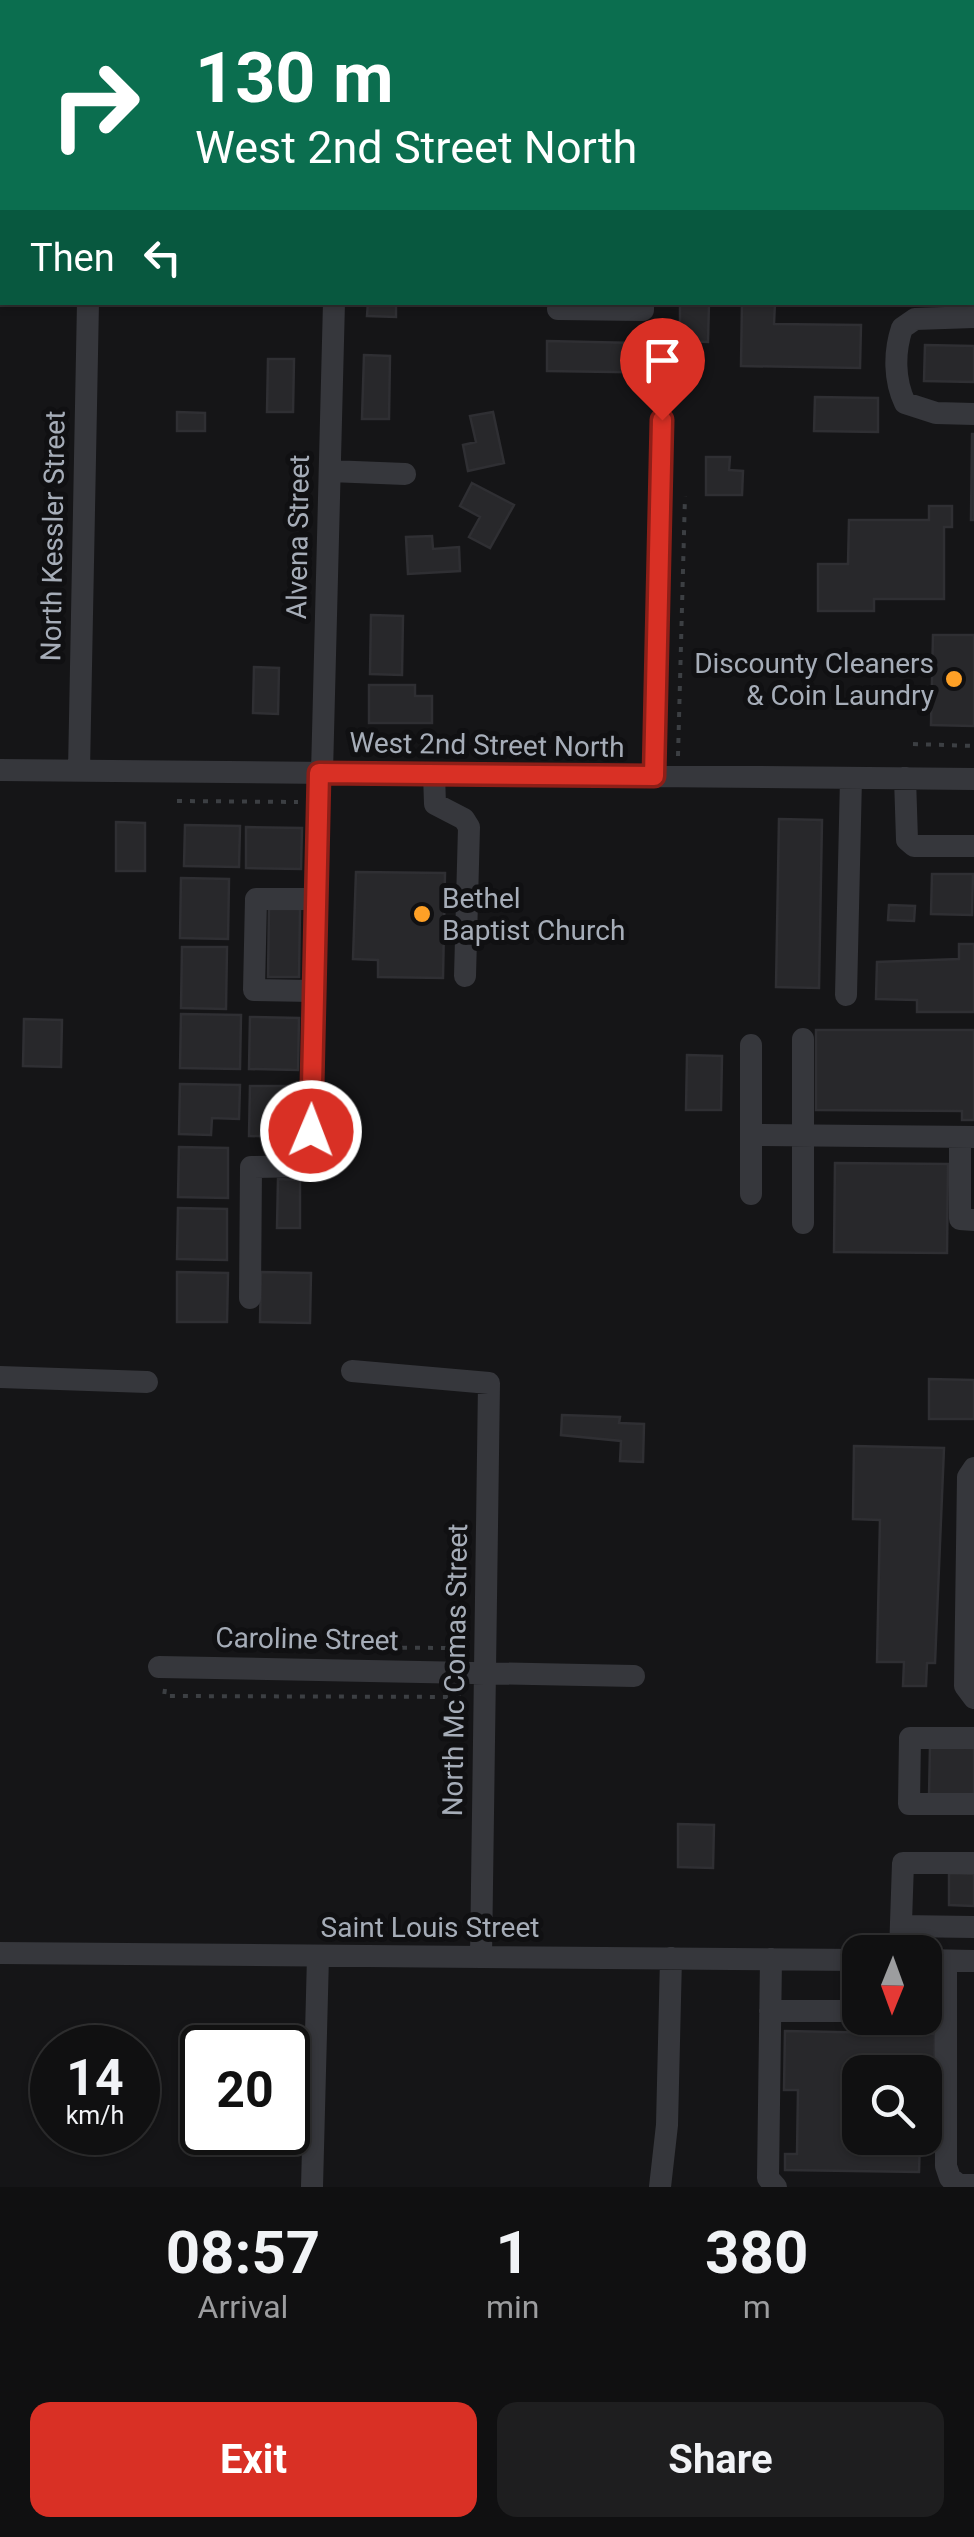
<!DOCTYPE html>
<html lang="en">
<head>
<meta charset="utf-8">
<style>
	:root { --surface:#101011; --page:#1e1e1f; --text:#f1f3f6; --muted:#9c9d9f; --line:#303031; --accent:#d93025 }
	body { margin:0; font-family:Roboto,sans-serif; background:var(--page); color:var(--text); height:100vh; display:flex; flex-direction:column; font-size:38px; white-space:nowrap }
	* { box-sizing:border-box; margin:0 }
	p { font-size:32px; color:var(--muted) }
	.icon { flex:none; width:55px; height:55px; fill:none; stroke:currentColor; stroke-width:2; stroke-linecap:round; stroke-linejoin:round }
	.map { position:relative; height:2187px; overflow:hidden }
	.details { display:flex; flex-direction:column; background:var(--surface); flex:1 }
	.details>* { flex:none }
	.banner { position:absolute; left:0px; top:0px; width:975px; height:305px; box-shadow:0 2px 8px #0004,0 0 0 2px var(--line); background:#0b6e4f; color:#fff; overflow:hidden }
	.needle { width:65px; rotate:181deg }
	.tools { position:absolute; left:842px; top:1935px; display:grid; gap:20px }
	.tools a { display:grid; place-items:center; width:100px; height:100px; border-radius:20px; background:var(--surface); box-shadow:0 2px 8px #0004,0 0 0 2px var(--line); font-size:50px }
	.speed { position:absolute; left:30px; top:2025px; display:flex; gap:20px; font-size:50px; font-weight:700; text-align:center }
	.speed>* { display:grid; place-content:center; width:130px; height:130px; border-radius:50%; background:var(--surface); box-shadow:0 2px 8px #0004,0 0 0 2px var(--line); line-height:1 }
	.speed small { font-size:25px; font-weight:400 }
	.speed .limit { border:5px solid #111; border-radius:15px; background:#fff; color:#111 }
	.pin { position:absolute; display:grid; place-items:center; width:85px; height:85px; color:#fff; margin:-102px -42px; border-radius:50% 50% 50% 0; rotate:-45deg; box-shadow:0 0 10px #0007 }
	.pin .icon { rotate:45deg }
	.me { position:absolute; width:110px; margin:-55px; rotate:1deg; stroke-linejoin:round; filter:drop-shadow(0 0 8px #0008) }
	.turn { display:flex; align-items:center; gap:35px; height:210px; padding:0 30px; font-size:45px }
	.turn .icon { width:130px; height:130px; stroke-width:2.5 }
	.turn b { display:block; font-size:70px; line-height:85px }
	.then { display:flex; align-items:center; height:95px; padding:0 30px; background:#0003; gap:20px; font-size:38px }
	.eta { display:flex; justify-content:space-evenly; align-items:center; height:170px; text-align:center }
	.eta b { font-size:60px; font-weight:700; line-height:70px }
	.cta { display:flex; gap:20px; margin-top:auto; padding:20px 30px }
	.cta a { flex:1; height:115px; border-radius:20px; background:var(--accent); color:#fff; font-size:40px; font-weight:700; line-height:115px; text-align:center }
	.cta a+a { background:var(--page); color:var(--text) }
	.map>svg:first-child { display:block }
	.built { fill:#212124 }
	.building { fill:#28282b; stroke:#2f2f33; stroke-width:2.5 }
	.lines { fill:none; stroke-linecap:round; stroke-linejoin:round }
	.path { stroke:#3c3f43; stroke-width:4; stroke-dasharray:5 8; stroke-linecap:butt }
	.minor { stroke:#36373c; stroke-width:22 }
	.route-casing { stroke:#8d1f18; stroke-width:25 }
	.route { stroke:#d93025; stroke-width:18 }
	.poi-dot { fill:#fea026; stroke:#101012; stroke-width:4 }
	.labels { text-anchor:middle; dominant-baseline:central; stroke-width:10; stroke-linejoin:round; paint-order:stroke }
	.street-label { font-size:28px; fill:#a6adb8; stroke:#101012 }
	.poi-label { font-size:28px; fill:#a6adb8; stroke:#101012; text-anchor:end }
</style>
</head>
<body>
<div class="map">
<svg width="974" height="2187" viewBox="0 0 974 2187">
	<rect width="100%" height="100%" fill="#151517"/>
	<path class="built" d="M814,0H974V213L972,2Z"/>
	<path class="building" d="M873,0H928V2H873Z
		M368,302H396V317L367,316Z
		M680,302H709L708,342L680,341Z
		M742,302H775L774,324L861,325L860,368L741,366Z
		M547,341L681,344L680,373L547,371Z
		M925,345L974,346V382L924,381Z
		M364,355L390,356L389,419H362Z
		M268,359H294L293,412H267Z
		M815,397L878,398V432L814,431Z
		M177,412L205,413V431H177Z
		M493,412L504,463L468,471L463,445L476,442L470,416Z
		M972,434H974V520H971Z
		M706,457H730L729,470L743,471L742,495H706Z
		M472,483L514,505L490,548L469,537L480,517L460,506Z
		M929,506H952V527H944V599H874V611H818V564H848L849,520H929Z
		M432,536L433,549L459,547L460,571L408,574L406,537Z
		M371,615L403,616L402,675L370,674Z
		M933,635H974V726L931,725Z
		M254,667L279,668L278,714L253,713Z
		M369,685H415V696H432V723H369Z
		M779,819L822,820L819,988L776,987Z
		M116,822L145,823V871H116Z
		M185,825L240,826L239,867L184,866Z
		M246,827L302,828L301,869L246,868Z
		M356,872L445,873L443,978L378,977V960L353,959Z
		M932,874H973L972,915L931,914Z
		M181,878L229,879L228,939L180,938Z
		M889,905L915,906L914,921L888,920Z
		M269,909H300L299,977H268Z
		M959,944H974V1012H917V1000L876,999L877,962L959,959Z
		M182,947H227L226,1009L181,1008Z
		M181,1014L241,1015L240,1069L180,1068Z
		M250,1017L299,1018L298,1070L249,1069Z
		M24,1019L62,1020L61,1067L23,1066Z
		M816,1030H974V1120H962V1111L816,1110Z
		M687,1055L722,1056L721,1110H686Z
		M180,1084L240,1085L239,1119L212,1118L211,1135L179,1134Z
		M250,1086H299L298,1137L249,1136Z
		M179,1147L228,1148V1198L178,1197Z
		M835,1163L948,1164L947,1253L834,1252Z
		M278,1179L300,1180V1228H277Z
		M178,1208L227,1209V1260L177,1259Z
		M177,1272L228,1273L227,1322H177Z
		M261,1272L311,1273L310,1323L260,1322Z
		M929,1379L974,1380V1419H929Z
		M562,1415L620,1417L619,1423L644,1424L643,1462L620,1461L621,1441L561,1435Z
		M854,1446L944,1448L935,1663H927L926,1686H903L904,1662H877L880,1520L853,1519Z
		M930,1747L974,1748V1797L929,1796Z
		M678,1824L714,1825L713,1868L678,1867Z
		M949,1873L974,1874V1906L949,1905Z
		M785,2031L935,2034L934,2091H925V2072H860V2138H920L919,2172L785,2170V2154H797L798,2090H784Z"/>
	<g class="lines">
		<path class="path" d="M913,744L974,746
			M678,756L685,496
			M177,801L298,802
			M298,1647L452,1648
			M165,1689L164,1696L463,1697"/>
		<path class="minor" d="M110,2V0
			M536,2V0
			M972,193H974
			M0,203H2
			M558,309L643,310V302
			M974,317L915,319L902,328C894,352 894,380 905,403L936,413L974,414
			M330,471L405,474
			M0,770L974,779
			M79,771L88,302
			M322,773L334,302
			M434,774L435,804L464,819L469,827L465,976
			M654,777L662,420
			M905,778L907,840L914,846H974
			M314,991L316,899
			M846,995L851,778
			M751,1045V1194
			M751,1135L974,1137
			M960,1137V1219L974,1220
			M803,1223V1039
			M250,1298L251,1167L310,1166L314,991L254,990L256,899H316L319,773
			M352,1371L489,1383L481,1957
			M0,1377L147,1382
			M974,1468L968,1477L965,1686L974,1698
			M159,1667L634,1676
			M974,1738H910L909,1804H974
			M901,1926L974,1927
			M900,1952L903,1863H974
			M0,1953L860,1960
			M771,1959L768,2178L776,2187
			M925,1960L974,1961
			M946,1961V2166L950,2178L959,2185H974
			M770,2011H860
			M312,2187L318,1956
			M660,2187L667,2125L671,1958"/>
	</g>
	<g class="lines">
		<g class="route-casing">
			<path id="route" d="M311,1131L319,773L654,776L662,420"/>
		</g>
		<use href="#route" class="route"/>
	</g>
	<g class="poi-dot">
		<circle cx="954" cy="679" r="10"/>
		<circle cx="422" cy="914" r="10"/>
	</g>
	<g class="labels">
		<g class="street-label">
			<text transform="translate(53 536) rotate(-89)">North Kessler Street</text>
			<text transform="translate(298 537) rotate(-89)">Alvena Street</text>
			<text transform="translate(487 745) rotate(1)">West 2nd Street North</text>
			<text transform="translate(307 1639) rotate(1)">Caroline Street</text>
			<text transform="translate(455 1670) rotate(-89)">North Mc Comas Street</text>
			<text x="430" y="1927">Saint Louis Street</text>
		</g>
		<g class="poi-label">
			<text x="934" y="663">Discounty Cleaners<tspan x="934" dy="32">&amp; Coin Laundry</tspan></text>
			<text x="442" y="898" text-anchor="start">Bethel<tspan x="442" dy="32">Baptist Church</tspan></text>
		</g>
	</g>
</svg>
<div class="tools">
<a><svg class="needle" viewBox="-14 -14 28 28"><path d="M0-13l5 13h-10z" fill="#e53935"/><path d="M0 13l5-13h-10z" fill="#9c9d9f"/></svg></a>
<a><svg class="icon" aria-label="search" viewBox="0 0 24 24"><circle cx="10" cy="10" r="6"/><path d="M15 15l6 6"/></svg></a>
</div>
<div class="speed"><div>14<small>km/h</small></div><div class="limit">20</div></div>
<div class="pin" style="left:662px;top:420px;background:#d93025"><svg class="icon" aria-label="arrive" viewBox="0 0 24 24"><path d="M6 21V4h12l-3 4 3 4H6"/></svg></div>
<svg class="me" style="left:311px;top:1131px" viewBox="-20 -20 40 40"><circle r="17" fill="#d93025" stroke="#fff" stroke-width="3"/><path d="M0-11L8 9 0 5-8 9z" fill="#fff"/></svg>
<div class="banner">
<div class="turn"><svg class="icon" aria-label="right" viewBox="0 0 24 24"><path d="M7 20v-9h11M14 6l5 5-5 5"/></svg><div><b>130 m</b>West 2nd Street North</div></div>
<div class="then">Then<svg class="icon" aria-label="left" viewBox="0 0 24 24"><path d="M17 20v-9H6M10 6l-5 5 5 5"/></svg></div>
</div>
</div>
<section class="details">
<div class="eta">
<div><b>08:57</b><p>Arrival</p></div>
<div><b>1</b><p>min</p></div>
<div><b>380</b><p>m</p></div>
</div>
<div class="cta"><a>Exit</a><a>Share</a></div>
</section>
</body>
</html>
